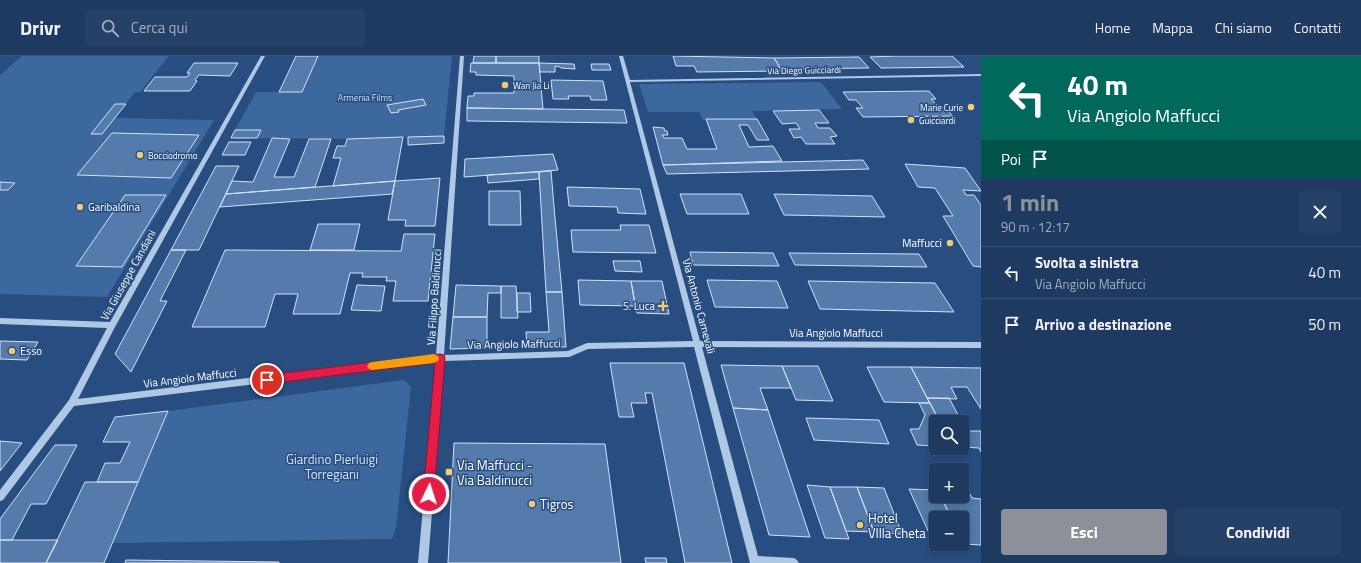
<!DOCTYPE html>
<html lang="it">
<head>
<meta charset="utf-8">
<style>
	:root { --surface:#1e3a61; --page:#264167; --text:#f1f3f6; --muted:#a1adbd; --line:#3c5476; --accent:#8c9099 }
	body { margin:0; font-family:"Titillium Web",sans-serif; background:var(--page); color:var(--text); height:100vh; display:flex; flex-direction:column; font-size:15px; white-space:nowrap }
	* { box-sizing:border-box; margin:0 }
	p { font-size:13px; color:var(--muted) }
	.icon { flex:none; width:22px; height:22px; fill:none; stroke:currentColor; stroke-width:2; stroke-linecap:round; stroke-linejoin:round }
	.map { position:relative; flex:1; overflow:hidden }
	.panel { display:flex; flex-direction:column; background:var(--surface); width:380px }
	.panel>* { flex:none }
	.hud { background:#00695c; color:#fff; overflow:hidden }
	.controls { position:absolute; left:929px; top:359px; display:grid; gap:8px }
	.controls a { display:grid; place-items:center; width:40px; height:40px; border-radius:4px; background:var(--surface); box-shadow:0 2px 10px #0003,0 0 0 1px var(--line); font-size:20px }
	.pin { position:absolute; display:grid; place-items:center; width:34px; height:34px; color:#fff; margin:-17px; border:2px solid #fff; border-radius:50%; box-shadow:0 1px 4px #0007 }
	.me { position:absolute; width:44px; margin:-22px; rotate:4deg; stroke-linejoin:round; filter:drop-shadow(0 0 3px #0008) }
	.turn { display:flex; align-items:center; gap:14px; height:84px; padding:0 20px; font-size:18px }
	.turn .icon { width:52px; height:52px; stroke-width:2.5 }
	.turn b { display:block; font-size:28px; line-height:34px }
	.then { display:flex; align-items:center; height:38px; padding:0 20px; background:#0003; gap:8px; font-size:15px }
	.round { display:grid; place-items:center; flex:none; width:42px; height:42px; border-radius:4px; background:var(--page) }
	.headline { display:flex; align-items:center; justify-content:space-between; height:68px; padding:0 20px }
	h1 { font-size:24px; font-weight:700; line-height:30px; color:var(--accent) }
	.cta { display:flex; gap:8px; margin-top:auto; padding:8px 20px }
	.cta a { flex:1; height:46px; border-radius:4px; background:var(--accent); color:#fff; font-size:16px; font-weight:700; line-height:46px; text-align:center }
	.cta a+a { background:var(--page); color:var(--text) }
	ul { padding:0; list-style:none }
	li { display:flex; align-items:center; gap:12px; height:52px; padding:0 20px; border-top:1px solid var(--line) }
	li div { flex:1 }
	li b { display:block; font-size:15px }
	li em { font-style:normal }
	header { display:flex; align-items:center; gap:24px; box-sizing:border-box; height:56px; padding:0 20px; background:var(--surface); border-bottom:1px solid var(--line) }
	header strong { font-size:19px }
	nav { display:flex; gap:22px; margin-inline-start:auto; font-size:14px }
	.search { width:280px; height:36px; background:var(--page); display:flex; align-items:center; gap:10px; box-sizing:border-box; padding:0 14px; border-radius:4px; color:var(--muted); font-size:15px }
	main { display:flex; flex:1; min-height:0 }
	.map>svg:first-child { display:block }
	.green { fill:#3c689e }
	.building { fill:#547bab; stroke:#d2e2f5 }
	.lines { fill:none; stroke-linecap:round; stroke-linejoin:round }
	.minor { fill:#afc8e6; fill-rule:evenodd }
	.route { fill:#e11d48; stroke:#92132f }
	.slow { fill:#f59e0b }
	.poi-dot { fill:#eecb75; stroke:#284e81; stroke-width:1.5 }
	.labels { text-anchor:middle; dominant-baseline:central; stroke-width:3; stroke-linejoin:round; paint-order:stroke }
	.far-street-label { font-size:9px; fill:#fff; stroke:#284e81 }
	.far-poi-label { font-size:9px; fill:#fff; stroke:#284e81; text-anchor:start }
	.far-park-label { font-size:9px; fill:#d2e2f5; stroke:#284e81 }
	.poi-label { font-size:11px; fill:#fff; stroke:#284e81; text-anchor:start }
	.street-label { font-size:11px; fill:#fff; stroke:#284e81 }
	.near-park-label { font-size:13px; fill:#d2e2f5; stroke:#284e81 }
	.near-poi-label { font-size:13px; fill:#fff; stroke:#284e81; text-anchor:start }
</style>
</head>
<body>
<header>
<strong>Drivr</strong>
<div class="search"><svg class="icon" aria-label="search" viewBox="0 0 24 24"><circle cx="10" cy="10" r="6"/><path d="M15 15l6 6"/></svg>Cerca qui</div>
<nav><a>Home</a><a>Mappa</a><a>Chi siamo</a><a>Contatti</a></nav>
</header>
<main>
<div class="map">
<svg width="981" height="507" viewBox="0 0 981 507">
	<rect width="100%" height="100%" fill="#284e81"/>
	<path class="green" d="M22,0H169L140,36H135L115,62L214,64L107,241L0,238V19Z
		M318,0H452L444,80L347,83L257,82L261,74H235L256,36H302Z
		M821,26L842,53L752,55L757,63L703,64L699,56H648L639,28Z
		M404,324L411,331L396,472L392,483L112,487L168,355Z"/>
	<path class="building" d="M296,0H318L302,36H279Z
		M474,0H496V7H473Z
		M496,0H539V7H496Z
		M673,0L774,2L782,15L697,16L694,10H676Z
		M897,0H952L964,11L881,12L870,1Z
		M859,1L869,12L781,13L774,2Z
		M194,7H238L230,20L199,19L195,24L197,25L190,35H144L155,21H187L190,17H187Z
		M471,7H539L543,53L467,52L468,40H474V37H514V20L476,19V16H470Z
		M539,7L574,8L575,13L561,12L560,11L555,10V16H540Z
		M591,8H609L611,14H592Z
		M551,24L603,25L607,44H591L590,40H568L569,43H553Z
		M929,35L936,43H931L939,51H944L953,60L863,61L856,52H863L856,44H849L843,36Z
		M423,43L426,49L398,54L399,56L391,57L387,49Z
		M115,48H126L102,78H91Z
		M467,52L624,54L627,67L467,65Z
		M819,54L829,67H815L818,72H830L837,80L830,81L835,88H806L801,81L794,82L789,73H800L796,67L782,68L773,55Z
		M706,63H757L769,84H757L748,69H739L749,91L773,90L782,105L663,109L653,71L664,72L665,75H667L668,79H662L664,82H682L687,93H717Z
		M235,74H261L257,82H231Z
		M112,77L199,79L171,122L77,119Z
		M444,80V87L408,89V81Z
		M403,81L395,125L333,130L341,102H333L337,90H345L347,83Z
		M272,82L290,83L274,121H294L309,83H331L315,131L226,138L232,125L253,126Z
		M229,86H251L245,99H222Z
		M553,98L558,114L464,121L465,103Z
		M863,104L869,113L667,118L663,109Z
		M905,108L965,112L981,135L963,134L966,139H974L981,149V211L973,210L943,160H953L935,132L918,131Z
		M216,110H239L199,194H171Z
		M551,115L555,162L562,236H546L539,116Z
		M539,116V123L488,127L487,119Z
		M440,122L435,170H405L406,164H388L395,125Z
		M395,125L392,138L220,151L226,138Z
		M0,126L15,127L8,134H0Z
		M567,131L640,133L646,158L618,157L617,151L569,150Z
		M489,135H520L521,169H489Z
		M680,138H741L749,158H687Z
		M774,138L872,140L885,161L784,159Z
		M125,139H166L122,211L76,210Z
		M318,168H360L354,194H310Z
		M620,169H649L656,197L573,196L571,174H621Z
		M404,178H435L428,245H393L396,225H386L387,221H362L363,217H350L340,258H293L298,238H275L265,271H192L225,194L401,195Z
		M171,194H186L160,245H167L131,316L115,298Z
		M690,196L773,197L779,210L693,209Z
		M789,197L919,198L927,211L795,209Z
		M613,205H640L642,216L615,215Z
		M578,224L631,225L635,250L580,249Z
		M707,224L777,225L788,252L715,251Z
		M631,225H662L669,258L637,257Z
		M808,225L935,227L954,256L820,253Z
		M357,229L385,230L381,255L351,254Z
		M456,229L501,230V237H488L487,261H453Z
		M501,230H516L518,262H501Z
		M546,236H562L566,291H527L526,276H549Z
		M517,237H530L531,256H517Z
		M453,261H487V292L450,293Z
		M0,285L38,286L27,304L0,303Z
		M610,307H684L732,507H685L652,337H645L647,347H631L634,361H619Z
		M721,309L782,310L791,332H760L768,354L733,352Z
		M782,310H818L833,345L796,344Z
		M867,311H911L930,347L884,346Z
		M911,311L981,312V353L967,331H951L957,343L927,342Z
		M927,342H949L962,366H940Z
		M919,347H930L940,366H936V390L917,389L910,373H919L925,359Z
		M733,352L768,354L810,481L769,479Z
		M168,355L138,426H97L105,407H120L130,386H103L115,361Z
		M806,362L879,364L889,388L814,384Z
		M962,366L967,375H981V396L979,392L962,391Z
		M0,385L22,387L0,415Z
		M454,387L605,388L621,507H448Z
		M55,389H77L46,448H31L12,484H0V463Z
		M85,426H138L104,507H46Z
		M807,429L830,431L849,483L825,482Z
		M830,431H857L874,476L846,475Z
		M857,431L884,432L902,478L874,476Z
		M909,433L936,434V440H941L951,462H936V477H929Z
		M962,436H969L972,442L981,443V489L964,488L962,485V462H951L941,441L962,440Z
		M0,484H58L46,507H0Z
		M645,502H666L667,507H646Z
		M126,504L279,506V507H125Z"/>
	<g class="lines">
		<path class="minor" d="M261,0H265L115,271L78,343L436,299L460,0H464L444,299L568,295L587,287L693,285L619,0H623L630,24L981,18V20L630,26L700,285L981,286V292L702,291L758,500L794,502L797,504L799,507H750L694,291L588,293L569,301L444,305L428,507H418L436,306L74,350L3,444L0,445V434L69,344L107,272L0,268V262L110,266Z"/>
	</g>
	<path class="route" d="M440,298L444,299L445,302L434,438L433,442L429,443L425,442L423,438L435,307L267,328L263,327L262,324L263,320L267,319Z"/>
	<path class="slow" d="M434,298L438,300L439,303L438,305L434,307L372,314L369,313L367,310L369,307L372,306Z"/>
	<g class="poi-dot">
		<circle cx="505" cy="29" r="4"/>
		<circle cx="971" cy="51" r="4"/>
		<circle cx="911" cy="64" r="4"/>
		<circle cx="140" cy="99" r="4"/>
		<circle cx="80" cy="151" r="4"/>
		<circle cx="950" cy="187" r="4"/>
		<path d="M661 244h4v4h4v4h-4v4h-4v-4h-4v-4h4z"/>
		<circle cx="12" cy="295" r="4"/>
		<rect x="445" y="412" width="8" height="8" rx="2"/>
		<circle cx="532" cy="448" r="4"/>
		<circle cx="860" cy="469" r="4"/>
	</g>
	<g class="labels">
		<g class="far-street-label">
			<text transform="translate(804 14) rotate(-1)">Via Diego Guicciardi</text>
		</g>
		<g class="far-poi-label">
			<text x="513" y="29">Wan Jia Li</text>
			<text x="963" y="51" text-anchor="end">Marie Curie</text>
			<text x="919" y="64">Guicciardi</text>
			<text x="148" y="99">Bocciodromo</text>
		</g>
		<g class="far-park-label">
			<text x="365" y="41">Armenia Films</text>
		</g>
		<g class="poi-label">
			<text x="88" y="151">Garibaldina</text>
			<text x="942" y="187" text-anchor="end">Maffucci</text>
			<text x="655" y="250" text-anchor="end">S. Luca</text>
			<text x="20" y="295">Esso</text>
		</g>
		<g class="street-label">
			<text transform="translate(128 219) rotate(-61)">Via Giuseppe Candiani</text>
			<text transform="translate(434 241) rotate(-86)">Via Filippo Baldinucci</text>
			<text transform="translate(699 250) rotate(75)">Via Antonio Carnevali</text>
			<text x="836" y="277">Via Angiolo Maffucci</text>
			<text transform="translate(514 288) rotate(-1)">Via Angiolo Maffucci</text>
			<text transform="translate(190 322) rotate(-7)">Via Angiolo Maffucci</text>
		</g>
		<g class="near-park-label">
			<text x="332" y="403">Giardino Pierluigi<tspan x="332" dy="15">Torregiani</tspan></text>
		</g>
		<g class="near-poi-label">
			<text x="457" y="409">Via Maffucci -<tspan x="457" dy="15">Via Baldinucci</tspan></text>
			<text x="540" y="448">Tigros</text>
			<text x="868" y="462">Hotel<tspan x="868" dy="15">VIlla Cheta</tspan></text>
		</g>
	</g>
</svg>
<div class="controls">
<a><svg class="icon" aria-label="search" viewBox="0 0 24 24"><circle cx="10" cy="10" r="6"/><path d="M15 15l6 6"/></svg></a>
<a>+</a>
<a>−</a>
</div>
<div class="pin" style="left:267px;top:324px;background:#d93025"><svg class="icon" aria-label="arrive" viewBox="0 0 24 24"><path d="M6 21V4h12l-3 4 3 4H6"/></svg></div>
<svg class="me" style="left:429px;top:438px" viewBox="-20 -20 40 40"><circle r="17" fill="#e11d48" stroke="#fff" stroke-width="3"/><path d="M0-11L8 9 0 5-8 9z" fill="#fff"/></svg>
</div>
<section class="panel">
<div class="hud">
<div class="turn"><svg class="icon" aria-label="left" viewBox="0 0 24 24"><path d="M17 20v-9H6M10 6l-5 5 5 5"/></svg><div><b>40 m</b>Via Angiolo Maffucci</div></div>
<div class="then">Poi<svg class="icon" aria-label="arrive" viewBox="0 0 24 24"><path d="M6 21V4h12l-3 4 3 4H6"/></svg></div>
</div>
<div class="headline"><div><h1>1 min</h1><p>90 m · 12:17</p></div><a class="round"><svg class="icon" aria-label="close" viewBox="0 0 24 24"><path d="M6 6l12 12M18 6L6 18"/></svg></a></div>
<ul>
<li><svg class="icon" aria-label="left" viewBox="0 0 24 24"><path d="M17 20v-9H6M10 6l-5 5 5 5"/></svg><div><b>Svolta a sinistra</b><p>Via Angiolo Maffucci</p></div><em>40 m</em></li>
<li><svg class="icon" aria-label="arrive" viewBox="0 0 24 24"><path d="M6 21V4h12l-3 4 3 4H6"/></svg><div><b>Arrivo a destinazione</b></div><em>50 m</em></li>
</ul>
<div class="cta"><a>Esci</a><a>Condividi</a></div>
</section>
</main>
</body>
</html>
